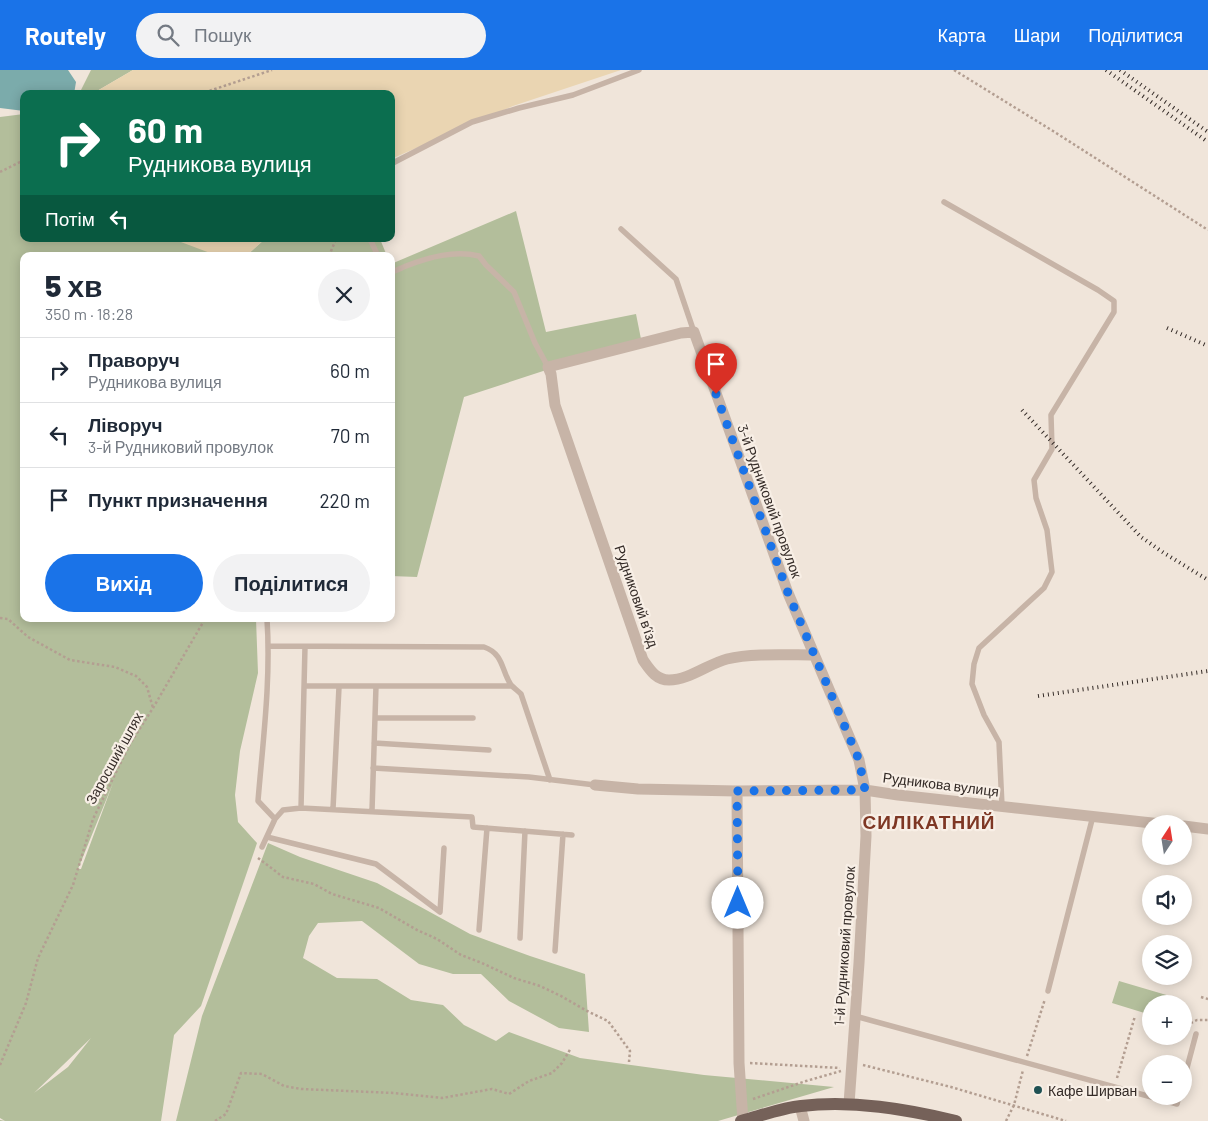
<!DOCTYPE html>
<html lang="uk">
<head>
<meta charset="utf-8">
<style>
	:root { --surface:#fff; --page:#f2f2f3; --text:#1f2937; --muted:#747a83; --line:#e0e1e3; --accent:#1a73e8 }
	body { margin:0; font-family:Barlow,sans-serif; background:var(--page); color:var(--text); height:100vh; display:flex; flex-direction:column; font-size:19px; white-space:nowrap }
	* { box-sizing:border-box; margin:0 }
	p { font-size:16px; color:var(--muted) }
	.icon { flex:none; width:28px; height:28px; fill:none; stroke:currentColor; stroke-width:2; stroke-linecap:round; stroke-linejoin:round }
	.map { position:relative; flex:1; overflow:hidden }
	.side { position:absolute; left:20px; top:182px; width:375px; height:370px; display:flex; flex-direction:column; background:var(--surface); border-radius:10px; box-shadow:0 2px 12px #0003 }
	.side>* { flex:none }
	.top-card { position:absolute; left:20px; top:20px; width:375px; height:152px; border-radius:10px; box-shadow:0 2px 12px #0003; background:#0b6e4f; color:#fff; overflow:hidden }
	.needle { width:32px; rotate:12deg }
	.controls { position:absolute; left:1142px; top:745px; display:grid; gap:10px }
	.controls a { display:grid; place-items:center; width:50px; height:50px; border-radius:50%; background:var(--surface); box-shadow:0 2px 12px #0003; font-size:25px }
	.pin { position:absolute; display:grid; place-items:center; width:42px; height:42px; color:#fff; margin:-51px -21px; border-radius:50% 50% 50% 0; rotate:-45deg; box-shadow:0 0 5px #0007 }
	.pin .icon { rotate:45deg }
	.me { position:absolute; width:55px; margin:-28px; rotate:0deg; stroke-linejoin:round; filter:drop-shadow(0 0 4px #0008) }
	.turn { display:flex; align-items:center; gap:18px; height:105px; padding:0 25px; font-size:22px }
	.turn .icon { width:65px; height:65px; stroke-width:2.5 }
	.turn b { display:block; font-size:35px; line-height:42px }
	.then { display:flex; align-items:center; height:48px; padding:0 25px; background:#0003; gap:10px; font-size:19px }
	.round { display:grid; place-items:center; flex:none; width:52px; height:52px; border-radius:26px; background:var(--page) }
	.summary { display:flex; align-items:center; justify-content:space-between; height:85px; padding:0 25px }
	h1 { font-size:30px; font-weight:800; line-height:38px }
	.cta { display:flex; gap:10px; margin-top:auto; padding:10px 25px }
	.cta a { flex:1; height:58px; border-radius:30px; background:var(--accent); color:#fff; font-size:20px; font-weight:800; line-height:58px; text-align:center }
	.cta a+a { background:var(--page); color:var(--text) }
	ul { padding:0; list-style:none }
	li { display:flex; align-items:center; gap:15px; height:65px; padding:0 25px; border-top:1px solid var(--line) }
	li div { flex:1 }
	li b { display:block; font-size:19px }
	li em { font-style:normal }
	header { display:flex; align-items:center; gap:30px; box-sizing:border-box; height:70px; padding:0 25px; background:var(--accent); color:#fff }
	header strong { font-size:24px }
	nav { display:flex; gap:28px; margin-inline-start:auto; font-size:18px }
	.search { width:350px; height:45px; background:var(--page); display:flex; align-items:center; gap:12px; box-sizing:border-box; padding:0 18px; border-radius:28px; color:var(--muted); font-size:19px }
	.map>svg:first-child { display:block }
	.green { fill:#b3be9b; fill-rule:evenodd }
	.sand { fill:#ead5b2 }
	.water { fill:#7babab }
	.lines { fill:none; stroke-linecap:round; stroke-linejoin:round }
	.path { stroke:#b39e91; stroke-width:2.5; stroke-dasharray:2.5 2.5; stroke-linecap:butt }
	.lane { stroke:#c7b4a7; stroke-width:5.5 }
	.street { stroke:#c7b4a7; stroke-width:11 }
	.primary { stroke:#756159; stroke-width:12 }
	.rail { stroke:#342b27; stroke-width:4; stroke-dasharray:1 4; stroke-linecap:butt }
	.route { stroke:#1a73e8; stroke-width:9; stroke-dasharray:0 16.2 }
	.poi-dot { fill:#1f5153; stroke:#f8efe6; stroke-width:2 }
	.labels { text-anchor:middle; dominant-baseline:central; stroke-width:4.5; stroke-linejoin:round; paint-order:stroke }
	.street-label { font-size:14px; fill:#342b27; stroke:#f8efe6 }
	.poi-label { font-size:14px; fill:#342b27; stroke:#f8efe6; text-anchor:start }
	.district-label { font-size:19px; font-weight:bold; letter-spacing:1px; fill:#7e3724; stroke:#f8efe6 }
</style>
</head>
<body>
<header>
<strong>Routely</strong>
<div class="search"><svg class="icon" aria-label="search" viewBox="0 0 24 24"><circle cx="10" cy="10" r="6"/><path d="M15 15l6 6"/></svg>Пошук</div>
<nav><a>Карта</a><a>Шари</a><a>Поділитися</a></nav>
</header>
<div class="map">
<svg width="1208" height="1051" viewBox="0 0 1208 1051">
	<rect width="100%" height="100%" fill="#f0e5da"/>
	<path class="green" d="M91,0H133L97,21L98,24H79Z
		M24,44V169H175L224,186H24V549H256L258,603L240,681L235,725L238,752L257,773L201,936L174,965L161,1051H0V1050L5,1051L0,1048V47ZM113,713L81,799H78ZM91,968L68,997L34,1023Z
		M516,141L546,262L636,244L641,269L464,327L417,507L391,506V194Z
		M265,169H380L387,186H246Z
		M268,773L300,787L377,813L470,864L530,886L585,904L589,962L559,958L509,931L481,904H453L419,894L362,851L318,853L309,866L303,888L337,908L377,909L411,930L443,935L464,955L496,971L509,962L580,988L704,1005L834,1017L718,1051H176L202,946Z
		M1119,911L1180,929L1179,934H1151V945L1112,933Z"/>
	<path class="sand" d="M133,0H621L513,36L391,89V24H98L97,21Z
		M173,169H265L246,186H218Z"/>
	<path class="water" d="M0,0H68L76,12L74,24H24V41L0,38Z"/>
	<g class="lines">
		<path class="path" d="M954,0L1053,61L1208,160
			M200,24L272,0
			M0,102L24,90
			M329,186L336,169
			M0,548L8,549L28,567L70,590L115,597L136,606L147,617L153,638
			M258,788L283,807L314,814L332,824L379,838L417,860L437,869L461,885L482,893L514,908L540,916L561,926L587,941L608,951L630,981L629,992
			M1201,927L1208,929
			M1189,958L1191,953L1197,950H1208
			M1027,986L1045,929
			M750,993L840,998
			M0,995L26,933L38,888L73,815L93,749L130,674L153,638L205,549
			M863,995L951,1017L1066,1051
			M1117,1008L1135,946
			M753,1029L806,1011L841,1001
			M215,1051L226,1044L241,1003L262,1004L284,1016L301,1019L394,1023L442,1028L492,1019L509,1024L529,1011L552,1003L562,993L571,978
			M1006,1051L1014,1035L1023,1000"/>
		<path class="lane" d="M391,94L472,52L519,38L573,25L639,0
			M944,132L1098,220L1114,231V242L1051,345L1052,379L1034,410L1036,428L1047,460L1052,502L1044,518L979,578L974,594L972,614L984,645L999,672L1002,736
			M621,159L676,209L694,262
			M370,169L378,186
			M391,202C396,201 401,198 406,196C430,187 454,180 479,186L486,195L514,222L535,273L548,297
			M267,549C271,610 263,670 258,731L275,749
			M269,576L484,577C504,584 501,600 511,615C514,618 518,621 521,624L550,710
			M304,616H512
			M375,648H473
			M374,673L489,680
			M373,698L529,707L595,715
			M301,738L305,577
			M333,739L339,617
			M372,741L376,616
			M267,767L376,794L440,842L444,778
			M262,777L275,749L283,740L301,738L472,747L473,757L572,765
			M479,860L487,758
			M520,868L525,761
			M555,881L563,764
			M1048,921L1093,746
			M855,946L1177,1034L1179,1026
			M1184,1009L1196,964"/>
		<path class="street" d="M813,585C788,585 751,583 727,589C708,594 689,610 669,610C656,610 650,600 643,590L555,335L551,304L548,297L681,263L694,262L788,523L859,690L865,720L866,766L859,893L849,1034
			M595,715L638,719L737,721L865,720L898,725L1161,754
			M737,721L739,993L743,1051
			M1184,756L1208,759
			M800,1036L804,1051"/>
		<path class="primary" d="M741,1051C760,1046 781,1038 801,1036C853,1030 906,1039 956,1051"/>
		<path class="rail" d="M1106,0L1208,72
			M1120,0L1208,62
			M1167,258L1208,276
			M1022,340L1141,467L1164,483L1208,510
			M1038,626L1208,601"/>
	</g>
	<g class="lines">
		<path class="route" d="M716,324L788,523L859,690L865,720L737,721L738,833"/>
	</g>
	<circle class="poi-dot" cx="1038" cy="1020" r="5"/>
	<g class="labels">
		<g class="street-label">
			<text transform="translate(770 431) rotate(70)">3-й Рудниковий провулок</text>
			<text transform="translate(637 526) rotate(71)">Рудниковий в’їзд</text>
			<text transform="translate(114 688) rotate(-61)">Заросший шлях</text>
			<text transform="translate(941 714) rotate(7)">Рудникова вулиця</text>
			<text transform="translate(844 876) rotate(-86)">1-й Рудниковий провулок</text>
		</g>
		<g class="poi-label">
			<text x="1048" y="1020">Кафе Ширван</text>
		</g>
		<g class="district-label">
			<text x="929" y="751">СИЛІКАТНИЙ</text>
		</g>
	</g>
</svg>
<div class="controls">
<a><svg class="needle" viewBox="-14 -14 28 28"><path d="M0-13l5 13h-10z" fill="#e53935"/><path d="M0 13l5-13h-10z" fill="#747a83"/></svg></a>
<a><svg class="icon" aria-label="sound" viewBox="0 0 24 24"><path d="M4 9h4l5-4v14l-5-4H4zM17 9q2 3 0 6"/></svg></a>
<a><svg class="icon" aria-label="layers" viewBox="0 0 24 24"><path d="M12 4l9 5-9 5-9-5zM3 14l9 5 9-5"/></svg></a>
<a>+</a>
<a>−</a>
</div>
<div class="pin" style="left:716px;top:324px;background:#d93025"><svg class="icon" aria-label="arrive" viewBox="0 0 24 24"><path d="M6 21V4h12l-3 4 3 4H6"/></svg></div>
<svg class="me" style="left:738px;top:833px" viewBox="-20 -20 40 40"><circle r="19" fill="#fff"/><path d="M0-13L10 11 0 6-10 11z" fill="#1a73e8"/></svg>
<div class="top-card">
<div class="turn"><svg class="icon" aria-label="right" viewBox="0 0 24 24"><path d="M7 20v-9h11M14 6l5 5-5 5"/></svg><div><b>60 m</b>Рудникова вулиця</div></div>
<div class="then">Потім<svg class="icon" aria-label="left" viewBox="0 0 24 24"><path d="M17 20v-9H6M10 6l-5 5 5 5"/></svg></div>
</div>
<section class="side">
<div class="summary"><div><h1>5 хв</h1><p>350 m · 18:28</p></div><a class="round"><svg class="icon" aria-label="close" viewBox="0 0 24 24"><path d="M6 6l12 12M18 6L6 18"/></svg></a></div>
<ul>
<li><svg class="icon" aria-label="right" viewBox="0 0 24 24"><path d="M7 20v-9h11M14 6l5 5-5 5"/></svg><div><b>Праворуч</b><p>Рудникова вулиця</p></div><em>60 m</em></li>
<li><svg class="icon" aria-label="left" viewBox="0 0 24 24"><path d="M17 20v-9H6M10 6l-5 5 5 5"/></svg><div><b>Ліворуч</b><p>3-й Рудниковий провулок</p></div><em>70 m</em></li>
<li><svg class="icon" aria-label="arrive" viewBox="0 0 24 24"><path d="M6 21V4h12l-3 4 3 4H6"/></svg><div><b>Пункт призначення</b></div><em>220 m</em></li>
</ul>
<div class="cta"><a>Вихід</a><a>Поділитися</a></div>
</section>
</div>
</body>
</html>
